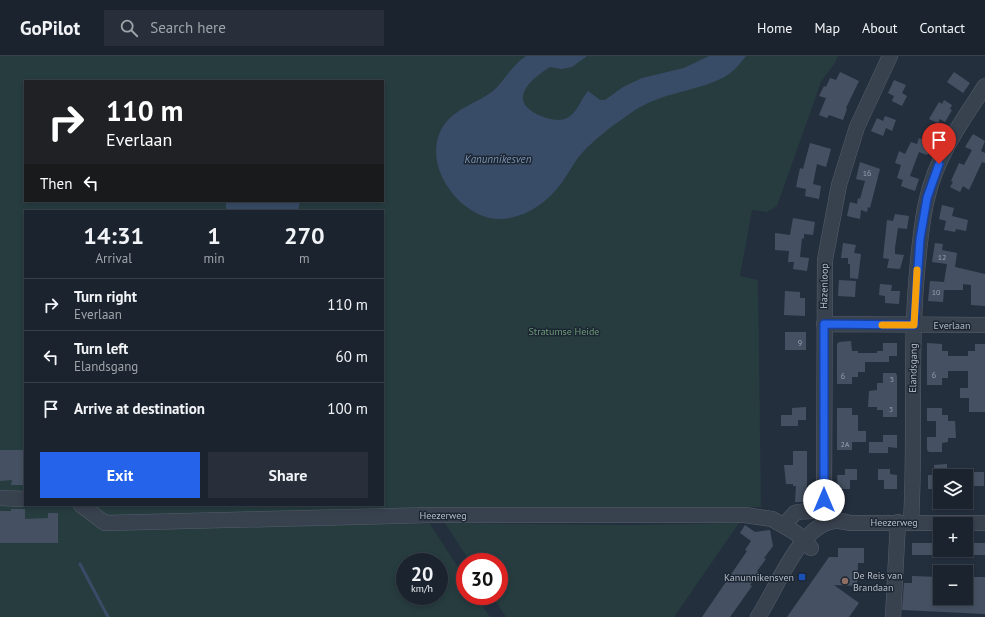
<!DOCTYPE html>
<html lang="en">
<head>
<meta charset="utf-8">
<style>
	:root { --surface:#1b232e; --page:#282f3a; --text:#f1f3f6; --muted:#a0a4aa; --line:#39404a; --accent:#2563eb }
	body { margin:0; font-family:"PT Sans",sans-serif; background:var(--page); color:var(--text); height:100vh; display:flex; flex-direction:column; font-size:15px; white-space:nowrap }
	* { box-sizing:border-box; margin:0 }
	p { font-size:13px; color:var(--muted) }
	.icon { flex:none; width:22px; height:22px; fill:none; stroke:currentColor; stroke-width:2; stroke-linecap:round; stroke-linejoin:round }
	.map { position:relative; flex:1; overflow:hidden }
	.details { position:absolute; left:24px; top:154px; width:360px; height:296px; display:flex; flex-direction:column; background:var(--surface); border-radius:0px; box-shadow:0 2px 6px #0003,0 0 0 1px var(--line) }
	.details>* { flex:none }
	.hud { position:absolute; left:24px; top:24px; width:360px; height:122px; border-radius:0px; box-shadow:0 2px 6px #0003,0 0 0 1px var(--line); background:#202124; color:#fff; overflow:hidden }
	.controls { position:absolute; left:933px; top:413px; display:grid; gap:8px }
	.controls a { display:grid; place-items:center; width:40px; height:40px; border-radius:0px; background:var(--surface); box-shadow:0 2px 6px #0003,0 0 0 1px var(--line); font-size:20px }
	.speed { position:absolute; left:396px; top:497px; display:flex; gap:8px; font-size:20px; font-weight:700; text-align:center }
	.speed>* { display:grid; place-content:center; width:52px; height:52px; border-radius:50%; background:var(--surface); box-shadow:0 2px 6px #0003,0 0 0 1px var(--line); line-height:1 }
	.speed small { font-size:10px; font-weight:400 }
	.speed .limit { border:6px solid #d22; background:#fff; color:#111 }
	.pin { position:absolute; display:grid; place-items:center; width:34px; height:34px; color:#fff; margin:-41px -17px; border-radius:50% 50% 50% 0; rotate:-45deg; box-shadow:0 0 4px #0007 }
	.pin .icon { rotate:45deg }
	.me { position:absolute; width:44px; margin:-22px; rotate:0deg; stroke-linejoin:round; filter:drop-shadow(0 0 3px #0008) }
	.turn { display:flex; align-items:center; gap:14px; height:84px; padding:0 16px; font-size:18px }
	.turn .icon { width:52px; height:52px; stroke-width:2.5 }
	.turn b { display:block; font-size:28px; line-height:34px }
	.then { display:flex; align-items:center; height:38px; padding:0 16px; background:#0003; gap:8px; font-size:15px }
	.eta { display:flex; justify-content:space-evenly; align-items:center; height:68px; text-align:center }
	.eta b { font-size:24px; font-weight:700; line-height:28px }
	.button { display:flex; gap:8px; margin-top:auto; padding:8px 16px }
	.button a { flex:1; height:46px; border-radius:0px; background:var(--accent); color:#fff; font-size:16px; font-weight:700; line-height:46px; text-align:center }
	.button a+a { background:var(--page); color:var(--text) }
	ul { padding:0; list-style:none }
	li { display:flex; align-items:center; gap:12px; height:52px; padding:0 16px; border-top:1px solid var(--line) }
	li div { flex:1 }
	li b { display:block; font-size:15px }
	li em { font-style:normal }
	header { display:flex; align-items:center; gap:24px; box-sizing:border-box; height:56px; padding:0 20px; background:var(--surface); border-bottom:1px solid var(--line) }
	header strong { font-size:19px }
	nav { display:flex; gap:22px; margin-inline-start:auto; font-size:14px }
	.search { width:280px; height:36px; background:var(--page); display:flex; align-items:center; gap:10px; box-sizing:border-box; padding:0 14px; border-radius:0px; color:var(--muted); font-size:15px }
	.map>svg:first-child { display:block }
	.green { fill:#263c3f; fill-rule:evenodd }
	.water { fill:#394c67 }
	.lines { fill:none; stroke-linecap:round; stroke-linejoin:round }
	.stream { stroke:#394c67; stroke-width:3 }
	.building { fill:#455162 }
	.minor-casing { stroke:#565f6c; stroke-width:16 }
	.minor { stroke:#38414e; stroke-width:15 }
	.route-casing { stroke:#184099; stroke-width:10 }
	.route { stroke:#2563eb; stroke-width:7 }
	.slow { stroke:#f59e0b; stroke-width:7 }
	.transit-dot { fill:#1a4fb4; stroke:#1d2633; stroke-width:1.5 }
	.education-dot { fill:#8d6e63; stroke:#1d2633; stroke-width:1.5 }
	.labels { text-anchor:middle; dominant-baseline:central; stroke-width:3; stroke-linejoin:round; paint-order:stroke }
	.number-label { font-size:8px; fill:#98a1af }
	.street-label { font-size:10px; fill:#b4bcc9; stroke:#1d2633 }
	.park-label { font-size:10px; fill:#6b9a76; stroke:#1d2633 }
	.poi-label { font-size:10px; fill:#b4bcc9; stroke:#1d2633; text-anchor:start }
	.water-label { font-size:11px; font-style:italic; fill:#7c92b1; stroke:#1d2633 }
</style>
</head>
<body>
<header>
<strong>GoPilot</strong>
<div class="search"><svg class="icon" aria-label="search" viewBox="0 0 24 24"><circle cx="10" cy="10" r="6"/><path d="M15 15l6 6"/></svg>Search here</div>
<nav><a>Home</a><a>Map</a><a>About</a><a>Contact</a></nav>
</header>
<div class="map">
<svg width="985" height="561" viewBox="0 0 985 561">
	<rect width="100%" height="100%" fill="#242f3e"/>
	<path class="green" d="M0,0H838C835,10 827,16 821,26L777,150L767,156L752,154L740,220L758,224V226L761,451H742V456L139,469L430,468L465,522V540H476L490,561H0ZM25,25H383V145H25ZM25,155H383V449H25ZM405,506H439V540H405Z
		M445,467L632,469L739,467L674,561H506L492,540H499V506H470Z"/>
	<path class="water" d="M526,0H587L572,11L562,13L550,11C529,24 506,46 541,60C549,63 558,66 567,62C578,56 580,44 588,35L600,44H605L623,31L642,22L684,12L709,0H746C741,6 736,13 729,18C715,29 676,36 658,43C646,47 634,54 624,62C609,72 594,84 582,97C573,107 568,119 560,129C548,145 530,158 510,162C467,172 419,112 442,72C454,52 476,48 493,35C505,24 512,9 526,0Z
		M226,145H300L298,155H226Z"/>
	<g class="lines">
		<path class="stream" d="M80,508L108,561"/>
	</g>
	<path class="building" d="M840,16L859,25L846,52L847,53L843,64L829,59L827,62L819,59L826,42L819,40L824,30L826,31L830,22L836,24Z
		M954,16L970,27L963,37L947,26Z
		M894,24L906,29L902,37L907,40L902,50L892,45L894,40L888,37Z
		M944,44L952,49L950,53L952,54L945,66L940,63L938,67L929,63L939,46L942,48Z
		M885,60L896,64L892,75L886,72L883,80L871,75L877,62L883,65Z
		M973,78L985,85L981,95L985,97V107L982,106L969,134L963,130L960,136L950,131L953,126L951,125L959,107L964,109L972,94L965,91Z
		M919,82L933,88L927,99L919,96L914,109L910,120L919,123L915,135L901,130L903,124L897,122L901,109L895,107L899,95L905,98L911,86L917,88Z
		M810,87L831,93L826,111L817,108L813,128L821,130L819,143L805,140L806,133L796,131L800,112L803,113Z
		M860,106L880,113L870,152L868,151L867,156L861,154L860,163L847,160L850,146L857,148L858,142L860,143L865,125L856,123Z
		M942,149L954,152L952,160L968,164L966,175L956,173L955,176L944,174L946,165L939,163Z
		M895,158L909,160L907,173L898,172L895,192V198L904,199L900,213L887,212L889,203L883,202L887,164L893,165Z
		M793,162L815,166L813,179L804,178V183L802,182L800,201L809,202L807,215L793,213L794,206H788L789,195L775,194V177L790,179Z
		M843,187L856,189L854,197L861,198L858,223L850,222V208H848V202H841Z
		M935,187L943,188L942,194L957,197L955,211L985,218V250L971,249V229L963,228V234H944L943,246L928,245L930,225L944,226L947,208L932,206Z
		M839,224L856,225L855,241L838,240Z
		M880,228L892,229L891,235H900L899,248L885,247V240L879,239Z
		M785,235L800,236V242H805V260L784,259Z
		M785,276H806V294H785Z
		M851,285L852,295H858V297H877V295H883V287H897V300H889V306H865V316H858V321H852V328H837V288L839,286Z
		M927,287L942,288V295H948V300H968V295H975V288H985V356H969V342H960V332H968V315H948V322H942V329H927Z
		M883,317H896L897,320V361H883V354H877V351H868L869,335L877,334V327H883Z
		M806,351V364H798V370H781V359H792V352Z
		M837,352H852V359H858V375H866V386H852V394H837Z
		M927,352H942V359H948V365H955L956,382H948V386L942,387V396H929L927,394V381H936V365H927Z
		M883,379H897V392L888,391V397H869V386H883Z
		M0,394H25V429H11L12,424L0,425Z
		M793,395H807V446H795L796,430H793V428H786L784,409H793Z
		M947,408V420H940V433H928V419H935L934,409Z
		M845,413H857V424H850V433H838L837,419H845Z
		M878,413H890V418L897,419V433H884V424H878Z
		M972,416H984V430H972Z
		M11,453H25V463L48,462V457H58V487H0V455H11Z
		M745,469L755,476L770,474L773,490L764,502L766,503L757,515L759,517L750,529L752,530L730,561H702L747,495L745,494L751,485L740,477Z
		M912,487H940V499H912Z
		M966,487H985V499H966Z
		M838,492H864V507H858L857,530L834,529L859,547L849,561H787L829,501H838Z
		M912,520L940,521V542H966V521H985V558L902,554L904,527H912Z"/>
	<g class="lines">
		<g class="minor-casing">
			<path id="minor" d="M824,268L985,269
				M0,442L25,443
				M81,449L105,467L434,459H745L772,463L796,477L811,492
				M911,466C916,379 909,292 918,206C920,185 922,163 927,143C936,101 962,65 985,30
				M784,469L795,457C808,452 816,461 824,444L825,204L839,129L857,71L890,0
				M758,561C776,534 797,476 829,466C836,464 843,465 850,467H985
				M893,561L898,466"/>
		</g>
		<use href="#minor" class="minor"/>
	</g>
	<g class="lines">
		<g class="route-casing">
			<path id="route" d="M824,444V268L914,269L920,183L927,142L939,108"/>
		</g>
		<use href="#route" class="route"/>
		<path class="slow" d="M882,269H914L917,214"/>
	</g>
	<rect class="transit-dot" x="798" y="517" width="8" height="8" rx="2"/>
	<circle class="education-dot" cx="845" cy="525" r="4"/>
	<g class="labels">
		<g class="number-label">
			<text x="867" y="117">16</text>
			<text x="942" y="201">12</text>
			<text x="936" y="236">10</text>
			<text x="800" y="286">9</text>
			<text x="934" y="319">6</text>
			<text x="843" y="320">6</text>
			<text x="892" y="323">5</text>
			<text x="891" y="353">3</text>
			<text x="845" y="388">2A</text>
		</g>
		<g class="street-label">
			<text transform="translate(824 230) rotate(-89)">Hazenloop</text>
			<text x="952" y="269">Everlaan</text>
			<text transform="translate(913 312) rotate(-89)">Elandsgang</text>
			<text x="443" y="459">Heezerweg</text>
			<text x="894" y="466">Heezerweg</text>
		</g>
		<g class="park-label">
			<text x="564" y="275">Stratumse Heide</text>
		</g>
		<g class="poi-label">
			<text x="853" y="519">De Reis van<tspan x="853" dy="12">Brandaan</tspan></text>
			<text x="794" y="521" text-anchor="end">Kanunnikensven</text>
		</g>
		<g class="water-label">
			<text x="498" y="103">Kanunnikesven</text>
		</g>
	</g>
</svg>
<div class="controls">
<a><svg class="icon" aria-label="layers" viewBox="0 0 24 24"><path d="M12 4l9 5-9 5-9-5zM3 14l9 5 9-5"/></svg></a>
<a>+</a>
<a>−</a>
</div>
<div class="speed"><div>20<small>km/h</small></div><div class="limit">30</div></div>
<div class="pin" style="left:939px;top:108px;background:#d93025"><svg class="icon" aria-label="arrive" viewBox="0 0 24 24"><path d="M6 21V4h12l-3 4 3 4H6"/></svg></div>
<svg class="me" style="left:824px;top:444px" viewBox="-20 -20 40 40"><circle r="19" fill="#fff"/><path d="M0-13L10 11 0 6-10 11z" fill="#2563eb"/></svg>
<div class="hud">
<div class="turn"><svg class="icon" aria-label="right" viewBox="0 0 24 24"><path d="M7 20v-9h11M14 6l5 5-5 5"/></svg><div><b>110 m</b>Everlaan</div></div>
<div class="then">Then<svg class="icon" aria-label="left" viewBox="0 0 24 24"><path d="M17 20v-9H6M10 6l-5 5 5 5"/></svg></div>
</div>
<section class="details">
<div class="eta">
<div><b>14:31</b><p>Arrival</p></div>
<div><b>1</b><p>min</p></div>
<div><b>270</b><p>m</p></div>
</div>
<ul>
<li><svg class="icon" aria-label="right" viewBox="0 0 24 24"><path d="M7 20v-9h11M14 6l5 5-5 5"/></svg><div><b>Turn right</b><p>Everlaan</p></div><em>110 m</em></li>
<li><svg class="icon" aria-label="left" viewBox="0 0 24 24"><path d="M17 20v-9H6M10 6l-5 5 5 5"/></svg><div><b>Turn left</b><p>Elandsgang</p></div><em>60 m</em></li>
<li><svg class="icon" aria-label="arrive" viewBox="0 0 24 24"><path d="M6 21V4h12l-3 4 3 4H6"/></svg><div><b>Arrive at destination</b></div><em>100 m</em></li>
</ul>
<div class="button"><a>Exit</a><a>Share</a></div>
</section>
</div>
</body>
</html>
